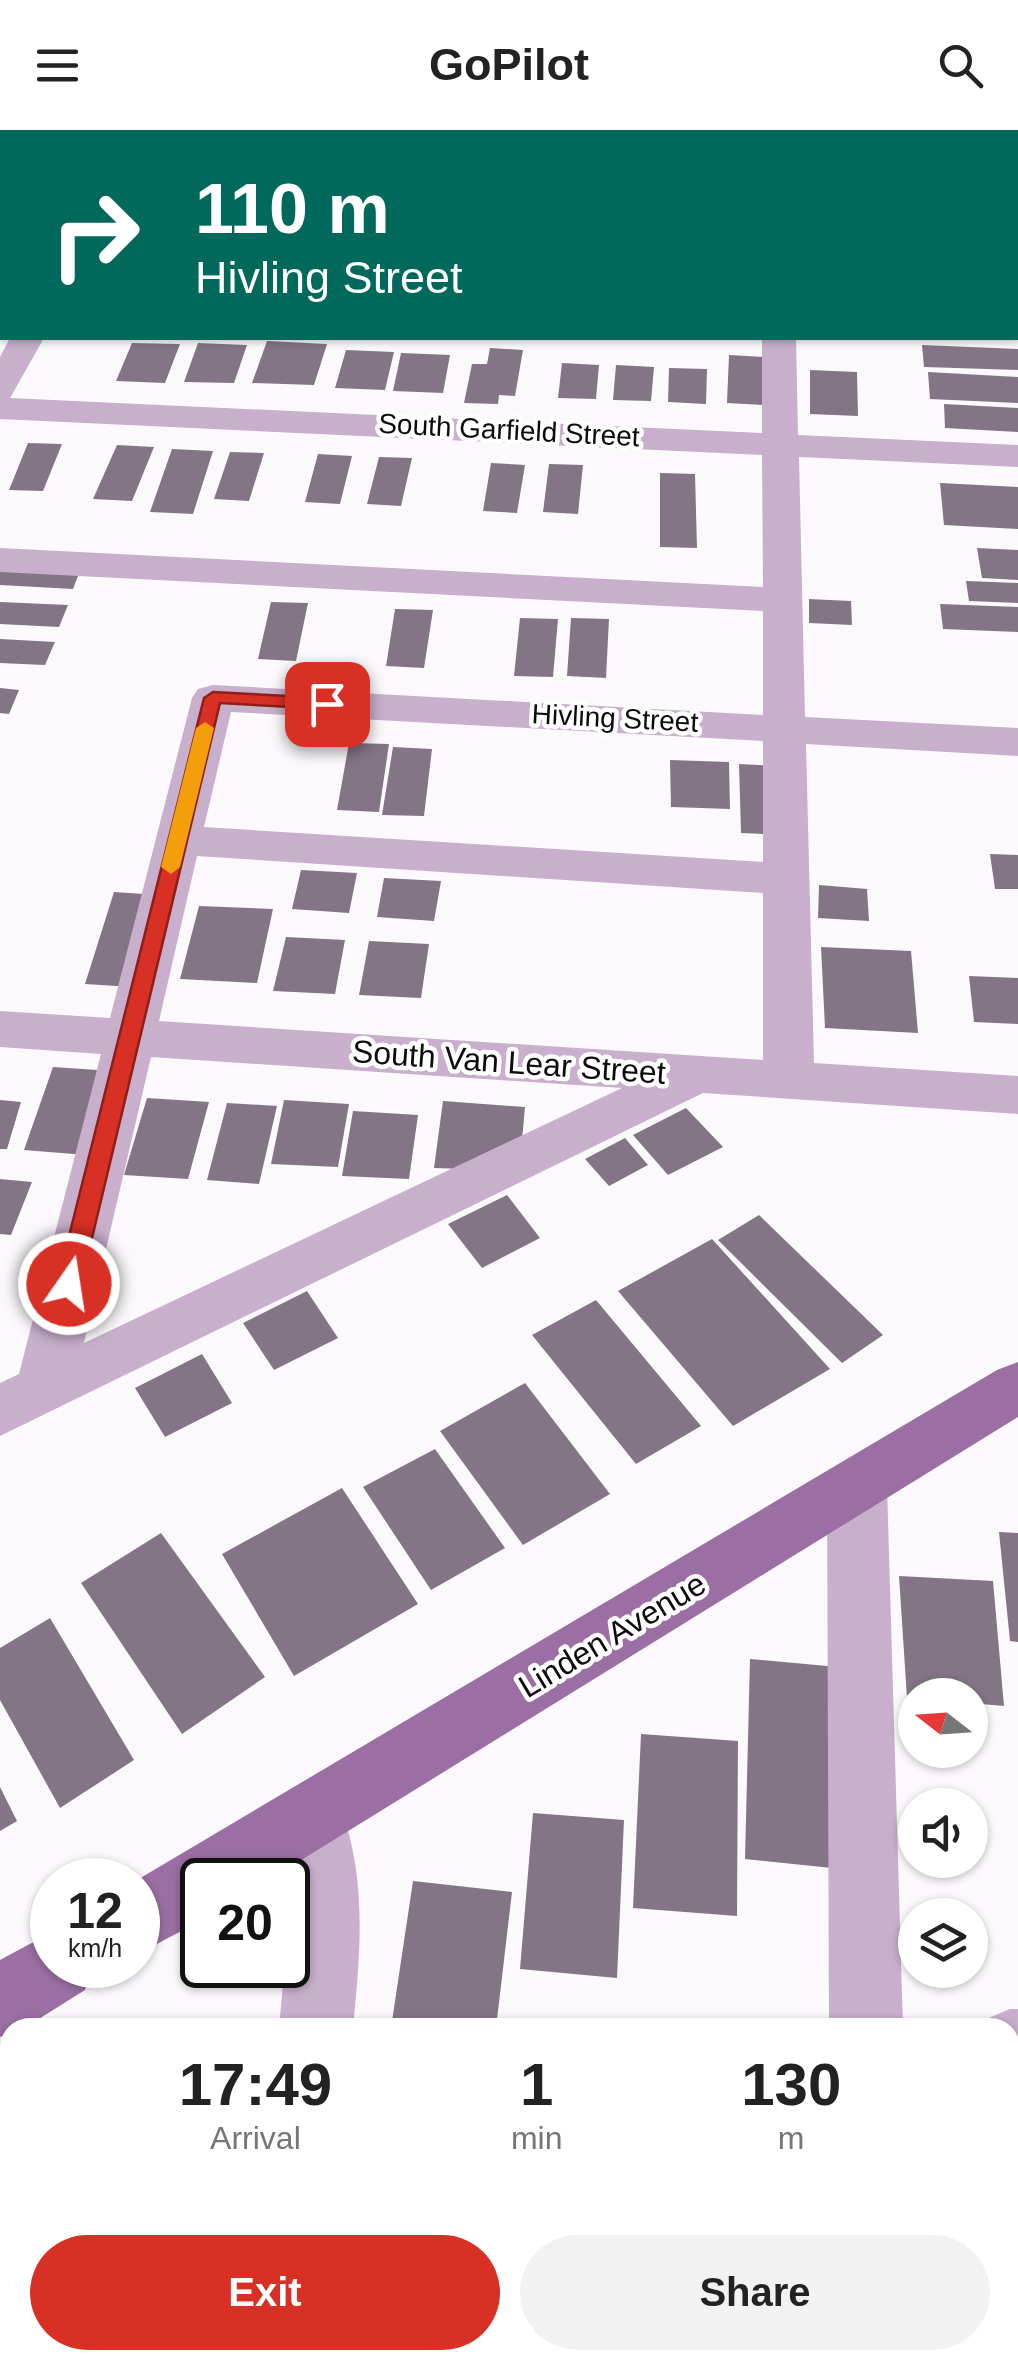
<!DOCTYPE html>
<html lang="en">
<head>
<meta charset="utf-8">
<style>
	:root { --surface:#fff; --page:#f2f2f2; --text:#222; --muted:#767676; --accent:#d93025 }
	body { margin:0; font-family:Helvetica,sans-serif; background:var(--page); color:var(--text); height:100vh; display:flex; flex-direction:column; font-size:38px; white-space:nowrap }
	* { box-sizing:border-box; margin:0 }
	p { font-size:32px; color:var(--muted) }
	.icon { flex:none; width:55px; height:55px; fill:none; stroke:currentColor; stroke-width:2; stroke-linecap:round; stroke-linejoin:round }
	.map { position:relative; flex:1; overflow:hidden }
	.panel { position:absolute; left:0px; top:1888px; width:1020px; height:352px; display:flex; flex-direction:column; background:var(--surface); border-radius:30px 30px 0 0; box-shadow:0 2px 8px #0004 }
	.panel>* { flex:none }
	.banner { position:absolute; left:0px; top:0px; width:1020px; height:210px; box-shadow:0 2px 8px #0004; background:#00695c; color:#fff; overflow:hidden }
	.needle { width:65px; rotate:287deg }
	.tools { position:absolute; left:898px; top:1548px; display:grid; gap:20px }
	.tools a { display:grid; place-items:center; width:90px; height:90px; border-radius:50%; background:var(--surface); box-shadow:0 2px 8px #0004; font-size:50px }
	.speed { position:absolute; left:30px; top:1728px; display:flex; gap:20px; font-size:50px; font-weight:700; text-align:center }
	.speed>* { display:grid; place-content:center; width:130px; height:130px; border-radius:50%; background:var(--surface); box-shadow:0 2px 8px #0004; line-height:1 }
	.speed small { font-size:25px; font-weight:400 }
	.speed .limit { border:5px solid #111; border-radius:15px; background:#fff; color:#111 }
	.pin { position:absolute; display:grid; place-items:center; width:85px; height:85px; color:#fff; margin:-42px; border-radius:20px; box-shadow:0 5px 15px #0006 }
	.me { position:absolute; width:110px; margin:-55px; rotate:13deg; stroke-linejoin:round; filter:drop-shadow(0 0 8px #0008) }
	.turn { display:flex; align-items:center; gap:35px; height:210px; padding:0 30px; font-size:45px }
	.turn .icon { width:130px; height:130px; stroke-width:2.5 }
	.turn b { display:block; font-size:70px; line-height:85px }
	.eta { display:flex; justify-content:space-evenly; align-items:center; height:170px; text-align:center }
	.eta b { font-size:60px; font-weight:600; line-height:70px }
	.primary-button { display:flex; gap:20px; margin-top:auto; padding:20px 30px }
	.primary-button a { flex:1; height:115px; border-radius:60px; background:var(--accent); color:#fff; font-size:40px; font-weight:600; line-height:115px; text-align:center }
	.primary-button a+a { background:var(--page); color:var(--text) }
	header { display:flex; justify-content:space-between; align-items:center; height:130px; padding:0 30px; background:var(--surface); font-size:45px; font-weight:600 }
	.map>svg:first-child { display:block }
	.building { fill:#837585 }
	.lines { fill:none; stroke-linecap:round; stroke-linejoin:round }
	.minor { fill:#c8afcc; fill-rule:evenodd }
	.major { fill:#9b6fa3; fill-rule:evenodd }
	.route { fill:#d93025; stroke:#8d1f18; stroke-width:2.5 }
	.slow { fill:#f59e0b }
	.labels { text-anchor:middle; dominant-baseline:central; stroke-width:9; stroke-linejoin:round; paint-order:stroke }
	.far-street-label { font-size:28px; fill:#0f0a10; stroke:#fff }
	.street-label { font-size:32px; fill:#0f0a10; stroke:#fff }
</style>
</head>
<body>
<header><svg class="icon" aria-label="menu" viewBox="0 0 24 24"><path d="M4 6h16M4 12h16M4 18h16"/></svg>GoPilot<svg class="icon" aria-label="search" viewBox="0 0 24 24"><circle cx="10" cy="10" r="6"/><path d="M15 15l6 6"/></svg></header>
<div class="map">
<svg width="1018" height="2238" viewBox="0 0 1018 2238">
	<rect width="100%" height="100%" fill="#fcf9fd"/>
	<path class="building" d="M267,211L327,214L314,255L252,253Z
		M132,213L180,214L165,253L116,251Z
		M198,213L247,215L234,253L184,252Z
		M922,215L1018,219V240L924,237Z
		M490,218L523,220L515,266L499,265L498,274L464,273L472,234H487Z
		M346,220L394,222L385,260L335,258Z
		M401,223L450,225L443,263L393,261Z
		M729,225L765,227L764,275L727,273Z
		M562,233L599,235L596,269L558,268Z
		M616,235L654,237L651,271L613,270Z
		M669,238L707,239L706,274L668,272Z
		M810,240L857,242L858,286L810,284Z
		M928,242L1018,247V273L930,269Z
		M944,274L1018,278V302L945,298Z
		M28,313L62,314L43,361L9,360Z
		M117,315L154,317L132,371L93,369Z
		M172,319L213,321L193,384L150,382Z
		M230,322L264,323L249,371L214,369Z
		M318,324L352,326L340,374L305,372Z
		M379,327L412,328L401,376L367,374Z
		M491,333L525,335L517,383L483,381Z
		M549,334L583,335L578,384L543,382Z
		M660,343L695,344L697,418L660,417Z
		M940,353L1018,357V399L944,395Z
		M977,418L1018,420V450L982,448Z
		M0,434L81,438L73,459L0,455Z
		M966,451L1018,453V473L969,471Z
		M809,469L851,471L852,495L809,493Z
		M0,472L68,475L59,497L0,494Z
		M271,472L308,473L296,531L258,529Z
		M940,474L1018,477V502L943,499Z
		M395,479L433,480L424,538L386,536Z
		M520,488L558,489L553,547L514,546Z
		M571,488L609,489L606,548L567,546Z
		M0,509L55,512L45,535L0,533Z
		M0,558L19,560L9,584L0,583Z
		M349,613L389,614L379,682L337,680Z
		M393,617L432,619L424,686L382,685Z
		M670,630L729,632L730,679L671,677Z
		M739,634L780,636L784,705L741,703Z
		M990,724L1018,725V759H995Z
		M301,740L357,743L349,783L292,779Z
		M384,748L441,751L434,791L377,787Z
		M819,755L867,759L869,791L818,788Z
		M114,762L158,765L132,857L85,854Z
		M199,776L273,779L257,853L180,849Z
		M286,807L345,810L335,864L273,861Z
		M369,811L429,814L421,868L359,865Z
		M821,817L911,821L918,903L825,898Z
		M969,846L1018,848V894L974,892Z
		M53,937L112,941L86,1025L24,1020Z
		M147,968L209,972L188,1049L124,1045Z
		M0,970L21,972L7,1019H0Z
		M284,970L349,974L338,1037L271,1034Z
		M443,971L525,977L522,1010L465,1039L434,1038Z
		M227,973L277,976L259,1054L207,1050Z
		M686,978L723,1017L668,1045L633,1005Z
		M353,981L418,985L409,1049L342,1046Z
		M625,1008L648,1035L609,1056L585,1029Z
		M0,1049L32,1052L11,1105L0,1104Z
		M507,1065L540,1108L482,1138L448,1094Z
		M759,1085L883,1205L842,1233L718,1110Z
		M712,1109L830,1239L733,1296L618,1161Z
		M307,1161L338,1208L274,1240L243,1193Z
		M596,1170L701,1296L636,1334L532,1205Z
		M202,1224L232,1273L165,1307L135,1258Z
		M525,1253L610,1364L523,1415L440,1301Z
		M435,1319L505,1418L431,1460L363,1357Z
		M342,1358L418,1474L294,1546L222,1424Z
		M999,1402L1018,1403V1512L1010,1511Z
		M161,1403L265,1547L182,1604L81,1453Z
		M899,1446L993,1451L1004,1576L970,1573V1565L907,1568Z
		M50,1488L134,1630L60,1678L0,1570V1518Z
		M750,1529L849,1538L851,1740L745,1729Z
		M641,1604L738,1611L737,1786L633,1778Z
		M0,1657L17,1691L0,1701Z
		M533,1683L624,1690L617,1848L520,1839Z
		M413,1751L512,1762L496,1898H391Z
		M0,1997L10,1998V2230H42L41,2238H0Z
		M1010,2055H1018V2174L1010,2173Z
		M1010,2215L1018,2216V2238H970V2230H1010Z
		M72,2230H187L186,2238H71Z
		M406,2230H620V2238H405Z"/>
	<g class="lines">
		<path class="minor" d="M778,0H806V2H778Z
			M0,34H2V52H0Z
			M0,143H2V163H0Z
			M10,208H44L10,268L762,303V208H796L798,305L1018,315V337L799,327L805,587L1018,598V626L806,614L814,933L1018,946V984L703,963L0,1306V1253L19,1244L101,924L0,917V881L110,888L192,568L198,559L213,555L763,585V481L0,442V418L763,457L762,325L0,289V227ZM231,582L763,611V732L204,697ZM197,726L763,763V930L159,891ZM151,927L622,958L84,1213Z
			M857,1329L878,1337L887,1356L903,1898H829L827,1356L836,1337Z
			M311,1653L335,1663C368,1741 361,1816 353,1898H279L291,1766L277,1687L287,1663Z
			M1010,1879H1018V1953H1010V1898H981L984,1890Z
			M228,2230H308V2238H226Z
			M836,2230H916L917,2238H835Z"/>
		<path class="major" d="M1018,1232V1287L269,1750H202V1790L138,1824L137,1750L997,1240Z
			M52,1802V1835H96L85,1860L26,1897L10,1898V1903L0,1907V1830Z"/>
	</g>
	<path class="route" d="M213,562L327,568L336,574L327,579L220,573L81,1154L77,1161H61L57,1154L204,568Z"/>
	<path class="slow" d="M205,592L214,598L180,737L171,744L161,737L196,598Z"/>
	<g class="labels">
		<g class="far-street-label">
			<text transform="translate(509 300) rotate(3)">South Garfield Street</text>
			<text transform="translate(615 588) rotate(3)">Hivling Street</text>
		</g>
		<g class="street-label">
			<text transform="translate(509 932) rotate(4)">South Van Lear Street</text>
			<text transform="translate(612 1505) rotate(-31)">Linden Avenue</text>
		</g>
	</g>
</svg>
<div class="tools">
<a><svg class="needle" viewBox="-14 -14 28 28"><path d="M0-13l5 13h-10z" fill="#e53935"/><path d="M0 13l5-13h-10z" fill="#767676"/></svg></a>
<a><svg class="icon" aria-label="sound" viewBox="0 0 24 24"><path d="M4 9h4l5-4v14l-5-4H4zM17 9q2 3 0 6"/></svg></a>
<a><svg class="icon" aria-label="layers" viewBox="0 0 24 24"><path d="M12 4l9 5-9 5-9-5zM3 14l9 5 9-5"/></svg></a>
</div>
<div class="speed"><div>12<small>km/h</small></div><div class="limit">20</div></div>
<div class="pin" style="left:327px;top:574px;background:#d93025"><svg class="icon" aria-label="arrive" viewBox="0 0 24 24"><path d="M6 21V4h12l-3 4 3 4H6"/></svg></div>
<svg class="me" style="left:69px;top:1154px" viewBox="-20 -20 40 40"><circle r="17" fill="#d93025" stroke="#fff" stroke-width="3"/><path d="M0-11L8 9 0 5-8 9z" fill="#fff"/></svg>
<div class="banner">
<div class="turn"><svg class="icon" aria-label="right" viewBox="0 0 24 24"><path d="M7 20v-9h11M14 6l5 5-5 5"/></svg><div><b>110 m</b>Hivling Street</div></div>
</div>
<section class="panel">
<div class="eta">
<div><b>17:49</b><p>Arrival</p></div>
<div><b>1</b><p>min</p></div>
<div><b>130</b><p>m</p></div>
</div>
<div class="primary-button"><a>Exit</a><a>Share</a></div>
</section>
</div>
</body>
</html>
